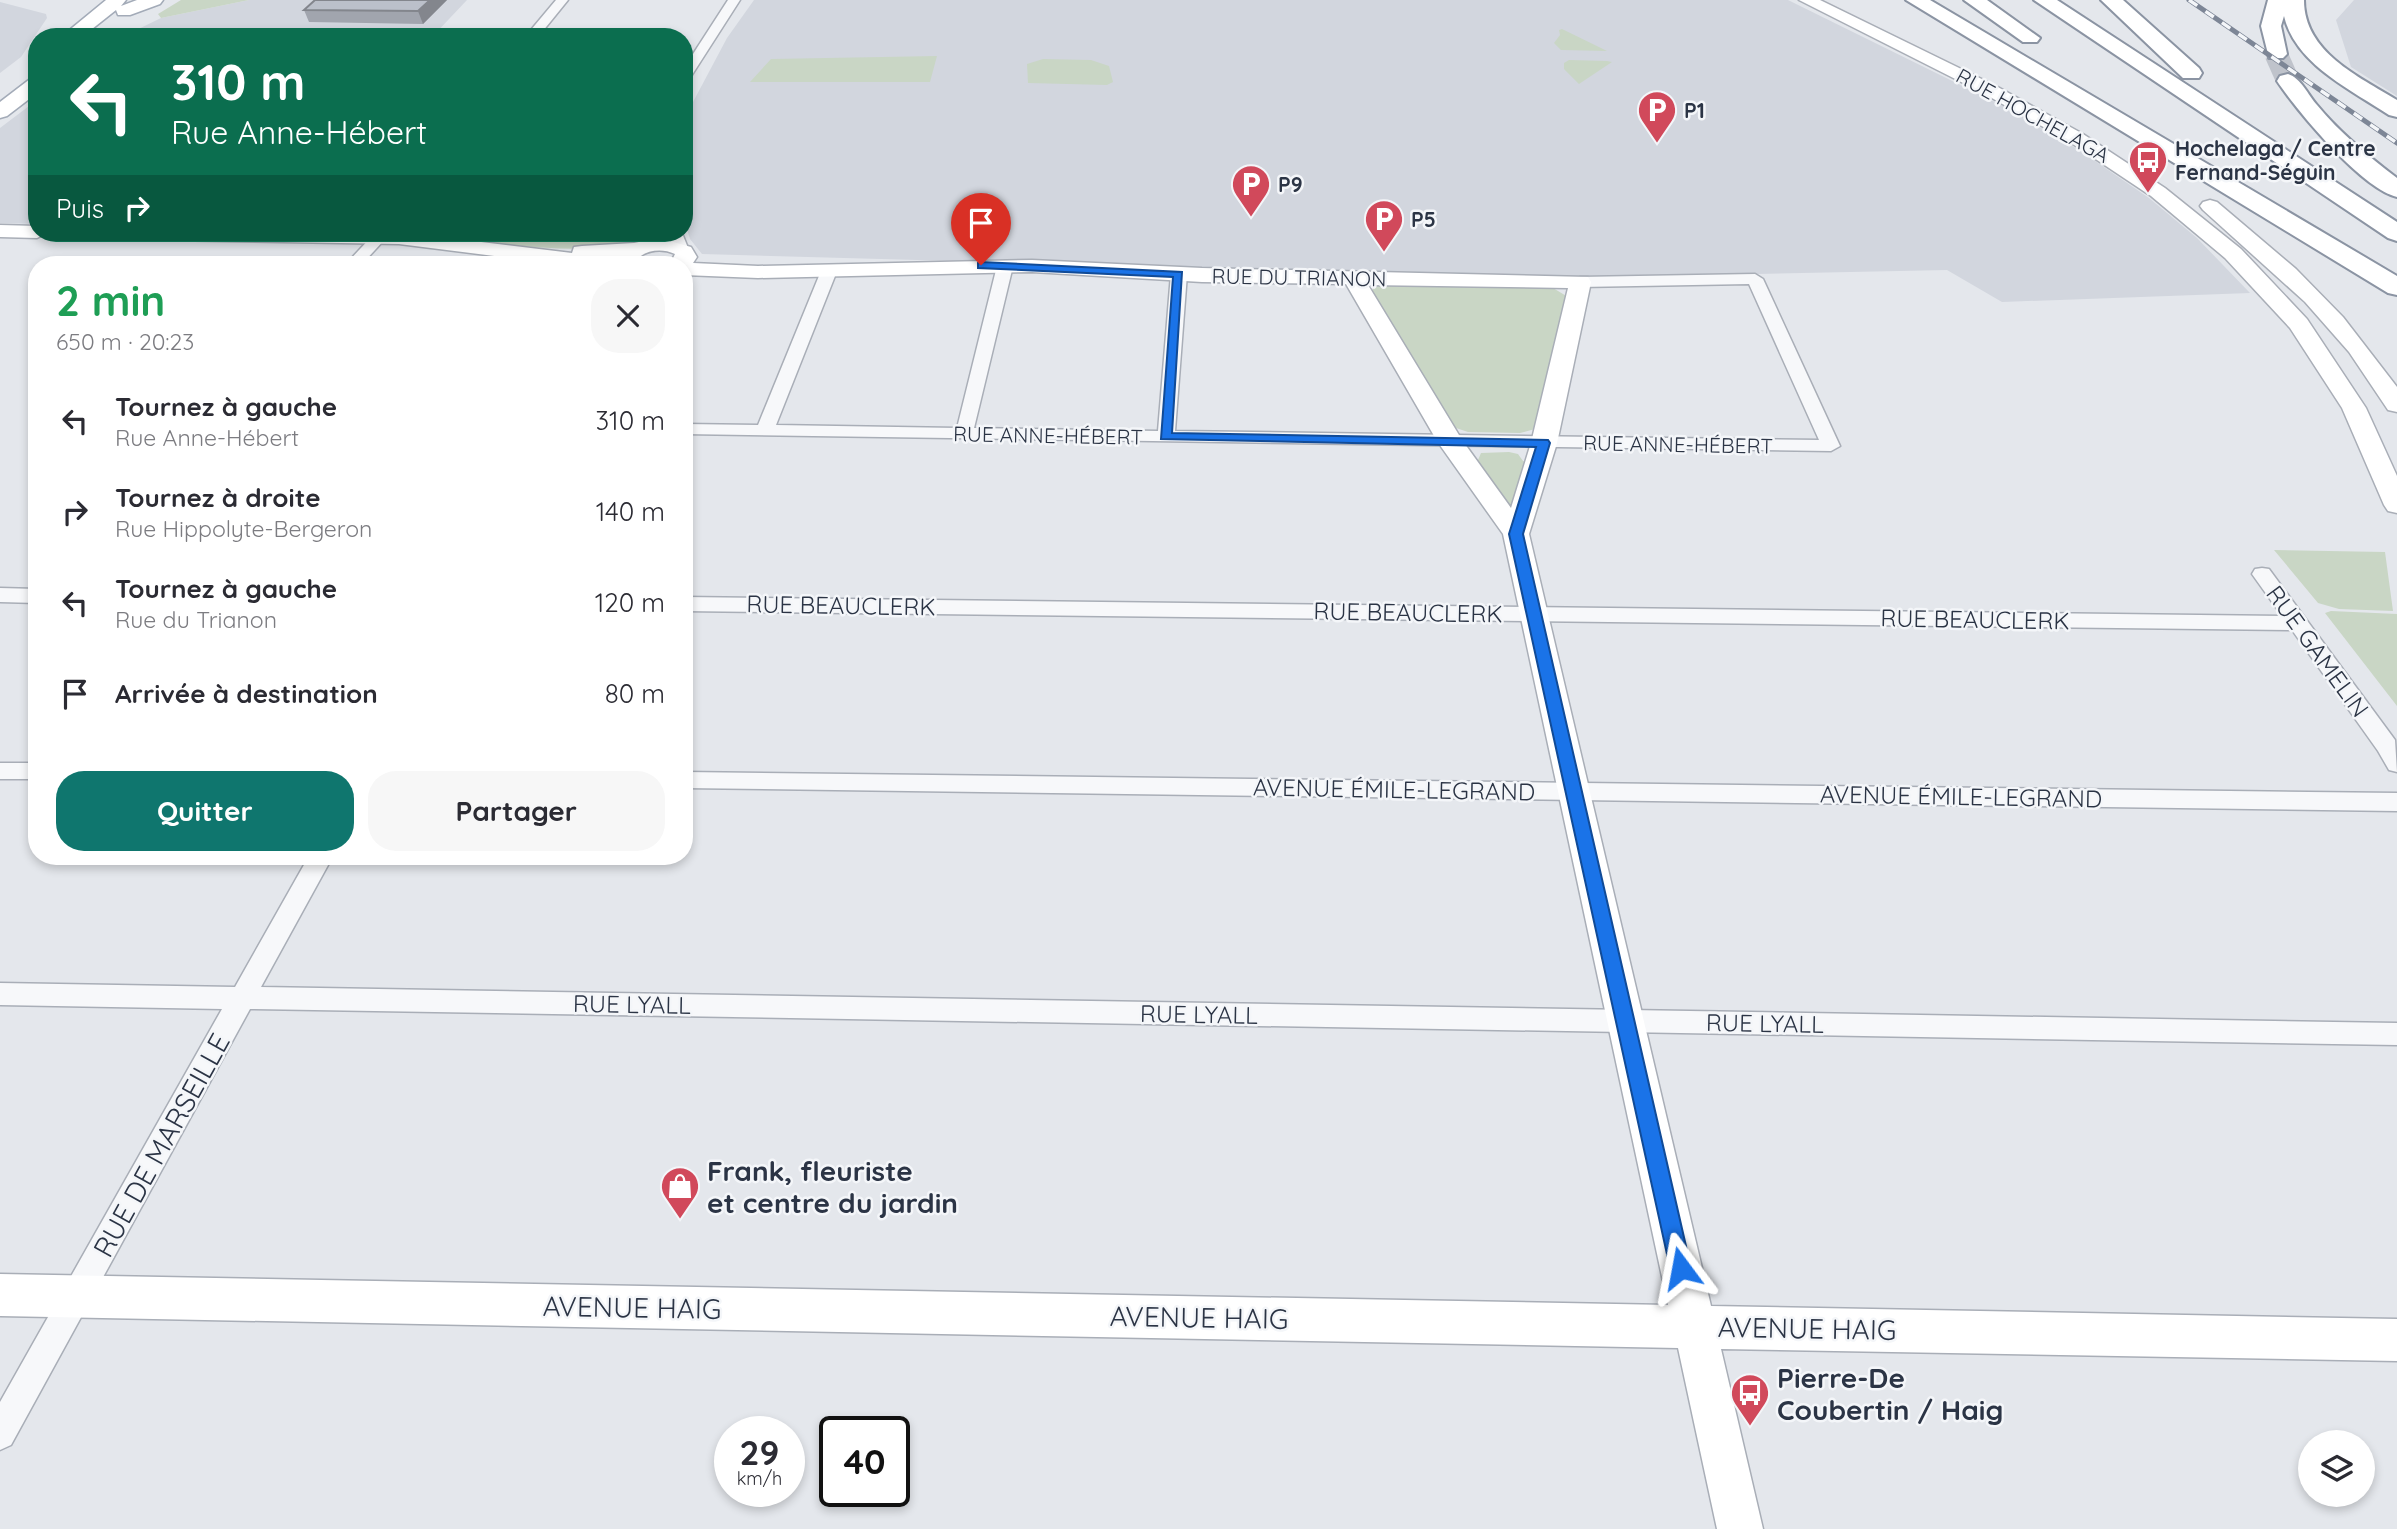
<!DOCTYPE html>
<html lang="fr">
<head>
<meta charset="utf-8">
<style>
	:root { --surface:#fff; --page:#f7f7f7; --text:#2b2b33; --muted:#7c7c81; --accent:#0f766e }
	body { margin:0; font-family:Quicksand,sans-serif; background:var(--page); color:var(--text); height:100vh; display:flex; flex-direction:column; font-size:26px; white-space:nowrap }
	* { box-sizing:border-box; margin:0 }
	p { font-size:23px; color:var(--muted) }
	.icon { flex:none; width:38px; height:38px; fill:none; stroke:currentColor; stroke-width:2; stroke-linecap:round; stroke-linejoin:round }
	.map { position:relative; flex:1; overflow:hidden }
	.sheet { position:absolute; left:28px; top:256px; width:665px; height:609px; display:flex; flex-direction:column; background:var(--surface); border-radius:28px; box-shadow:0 4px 10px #0003 }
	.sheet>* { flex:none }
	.guide { position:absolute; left:28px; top:28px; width:665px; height:214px; border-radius:28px; box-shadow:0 4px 10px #0003; background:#0b6e4f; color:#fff; overflow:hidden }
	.controls { position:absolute; left:2298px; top:1430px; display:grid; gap:14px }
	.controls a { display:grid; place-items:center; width:77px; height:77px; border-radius:50%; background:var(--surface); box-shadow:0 4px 10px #0003; font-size:35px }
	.speed { position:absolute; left:714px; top:1416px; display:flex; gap:14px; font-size:35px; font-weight:700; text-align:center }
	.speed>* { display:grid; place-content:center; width:91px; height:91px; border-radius:50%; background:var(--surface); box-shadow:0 4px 10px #0003; line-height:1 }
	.speed small { font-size:18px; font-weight:400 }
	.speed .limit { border:4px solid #111; border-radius:10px; background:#fff; color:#111 }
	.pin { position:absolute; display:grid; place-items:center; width:60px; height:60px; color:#fff; margin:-72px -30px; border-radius:50% 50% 50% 0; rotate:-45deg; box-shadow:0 0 7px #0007 }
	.pin .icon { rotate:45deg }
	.me { position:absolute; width:77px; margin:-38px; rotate:347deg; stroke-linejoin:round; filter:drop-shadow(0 0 5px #0008) }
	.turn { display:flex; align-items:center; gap:24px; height:147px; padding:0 28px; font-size:32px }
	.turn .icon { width:91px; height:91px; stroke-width:2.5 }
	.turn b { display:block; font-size:49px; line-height:60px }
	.then { display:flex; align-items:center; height:66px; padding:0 28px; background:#0003; gap:14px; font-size:26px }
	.round { display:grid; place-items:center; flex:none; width:74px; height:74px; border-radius:28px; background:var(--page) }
	.summary { display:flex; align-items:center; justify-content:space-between; height:119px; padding:0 28px }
	h1 { font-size:42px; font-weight:800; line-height:52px; color:#1e9e55 }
	.action { display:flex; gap:14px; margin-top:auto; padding:14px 28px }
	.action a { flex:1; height:80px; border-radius:28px; background:var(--accent); color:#fff; font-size:28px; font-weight:800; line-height:80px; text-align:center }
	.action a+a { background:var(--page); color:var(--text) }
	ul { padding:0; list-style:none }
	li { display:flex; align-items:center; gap:21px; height:91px; padding:0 28px }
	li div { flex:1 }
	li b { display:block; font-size:26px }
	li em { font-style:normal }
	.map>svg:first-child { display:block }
	.built { fill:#d2d6de }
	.green { fill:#c9d6c5 }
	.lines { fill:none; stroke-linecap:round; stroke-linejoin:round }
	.highway-tunnel { stroke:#bfc3cb; stroke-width:23; stroke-dasharray:23 11; stroke-linecap:butt }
	.street-casing { stroke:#a9aeb7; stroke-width:3 }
	.secondary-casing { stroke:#a9aeb7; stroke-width:3 }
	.primary-casing { stroke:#a3abb8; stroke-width:3 }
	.highway-casing { stroke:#8b94a3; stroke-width:4 }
	.street { fill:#f7f8fa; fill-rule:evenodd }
	.secondary { fill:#fff; fill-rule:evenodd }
	.primary { fill:#fff; fill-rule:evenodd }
	.highway { fill:#fff; fill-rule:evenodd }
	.rail-casing { stroke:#7d8696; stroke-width:5 }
	.rail { stroke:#f4f6f9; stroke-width:3.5; stroke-dasharray:10; stroke-linecap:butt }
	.wall { fill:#a1a5ae }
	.shaded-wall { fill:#83868d }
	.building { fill:#bbc0ca; stroke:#83868d; stroke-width:2 }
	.route { fill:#1a73e8; stroke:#114b97; stroke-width:2 }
	.labels { text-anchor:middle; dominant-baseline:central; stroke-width:5; stroke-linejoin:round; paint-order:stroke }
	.far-poi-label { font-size:21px; font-weight:bold; fill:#2b3445; stroke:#f4f6f9; text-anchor:start }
	.far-street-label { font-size:21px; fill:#2b3445; stroke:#f4f6f9 }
	.street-label { font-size:24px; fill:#2b3445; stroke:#f4f6f9 }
	.near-street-label { font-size:28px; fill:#2b3445; stroke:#f4f6f9 }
	.near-poi-label { font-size:28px; font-weight:bold; fill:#2b3445; stroke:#f4f6f9; text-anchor:start }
</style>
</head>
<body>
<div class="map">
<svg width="2397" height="1529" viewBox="0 0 2397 1529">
	<rect width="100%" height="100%" fill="#e4e7ec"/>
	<path class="built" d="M249,0H467L432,37H122L161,18Z
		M754,0H1788L2005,107L2079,150L2149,198L2197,238L2250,293L2002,302L1947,270L1573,278L702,254L690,239L685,223L684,119L727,38Z
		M2354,0H2397V96L2351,67L2336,20Z
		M0,2L46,14L47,18L21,57L0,73Z
		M37,100V224L0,223V128Z"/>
	<path class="green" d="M181,0H249L161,18L158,14Z
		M1562,29L1603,49L1607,51L1561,50L1554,43L1560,35L1559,30Z
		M937,56L930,82H750L771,59Z
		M1043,59L1091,60L1109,66L1113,82L1107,85L1028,83L1027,64Z
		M1569,60L1607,61L1612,62L1579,84L1564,69V63Z
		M452,233H646C621,262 487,243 449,237Z
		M1380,286L1553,288L1568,297L1535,429L1520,433L1468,432L1453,427L1372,292L1373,288Z
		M1509,452L1518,454L1523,461L1527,462L1514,516L1475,461L1478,460L1481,453Z
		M2274,550L2385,552L2393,611L2339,609L2318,603Z
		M2331,611L2397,614V706L2325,613Z"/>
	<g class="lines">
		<path class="highway-tunnel" d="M2276,54L2288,81"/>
		<g class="street-casing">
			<path id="street" d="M556,0H568L538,37H525Z
				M728,0H740L690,78L684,82V68Z
				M647,233H663L647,251H637L634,248Z
				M668,233H682L688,248L685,251H675Z
				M374,234H384L387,237L362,264H346Z
				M1005,261L1013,266L974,428L1158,431L1171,274L1179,269L1187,274L1175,431L1819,440L1749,284L1580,287L1572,282L1580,277L1755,274L1763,279L1840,446L1831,451L684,434V424L758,425L821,271L829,266L837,271L776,425L957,428L997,266Z
				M2262,568L2269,569L2395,740L2397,772L2389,770L2378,751L2292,630L684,611V597L2282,616L2252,574L2255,569Z
				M0,588L37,589V603L0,602Z
				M0,763H37V779H0Z
				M684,772L2397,793V811L684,788Z
				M309,856H333L261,987L2397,1023V1045L250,1009L11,1445L0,1450V1402L222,1009L0,1005V983L235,987Z"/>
		</g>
		<g class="secondary-casing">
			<path id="secondary" d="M1799,0H1820L1996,86L2083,134L2165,188L2241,249L2307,319L2366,408L2397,476V513L2388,511L2384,505L2342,408L2290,328L2225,258L2151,196L2070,142L1983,93Z
				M2210,200L2217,202L2296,269L2343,317L2397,387V412L2388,410L2349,352L2305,302L2203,210L2200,206L2203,202Z
				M0,225L37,226V233H47L37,238L0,237Z
				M91,233H407L572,253L574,247L582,246L634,243L659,238L691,247L697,257L693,263L758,266L1032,260L1202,268L1588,277L1591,282L1557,443L1529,534L1711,1306L2397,1319V1361L1721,1349L1763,1529H1717L1678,1348L0,1316V1274L1668,1305L1503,534L1437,441L1346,284L1202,282L1032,272L758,278L684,275V264H670L675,254C659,247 642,251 632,264H558L399,244L101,239L94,237ZM1368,285L1568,288L1531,443L1511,508L1462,440Z"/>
		</g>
		<g class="primary-casing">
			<path id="primary" d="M106,0H126L121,6L137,0H163L160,4L130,15H118L116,10L82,37H61Z
				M37,77V93L7,116L0,118V102L30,79Z"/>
		</g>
		<g class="highway-casing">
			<path id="highway" d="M1906,0H1930L2397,276V295L2388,293Z
				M1964,0H1987L2040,38L2037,42H2023Z
				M2034,0H2057L2397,222V241L2388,238Z
				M2101,0H2123L2199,68L2202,73L2199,78H2183Z
				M2268,0H2304C2304,52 2358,76 2397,100V117L2389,115C2351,90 2295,64 2284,16L2281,26L2287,54L2283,58H2269L2261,26Z
				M2288,74C2301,78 2308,95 2317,105C2340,133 2368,156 2397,178V197C2361,188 2298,112 2277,81L2280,76Z"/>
		</g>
		<use href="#street" class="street"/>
		<use href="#secondary" class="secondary"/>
		<use href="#primary" class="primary"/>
		<use href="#highway" class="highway"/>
		<g class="rail-casing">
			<path id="rail" d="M2189,0L2397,143"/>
		</g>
		<use href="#rail" class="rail"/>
	</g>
	<path class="wall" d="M447,0L423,24L309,22L304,10Z"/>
	<path class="shaded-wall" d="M430,0H447L423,24L418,11Z"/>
	<path class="building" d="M315,0H430L418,11L304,10Z"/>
	<path class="route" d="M981,262L1182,272L1172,433L1548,440L1550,443L1523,534L1691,1268L1688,1275L1681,1278L1673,1275L1670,1268L1509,534L1536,447L1161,439L1173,277L978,268V263Z"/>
	<defs>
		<g id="parking-pin" transform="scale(2.0125)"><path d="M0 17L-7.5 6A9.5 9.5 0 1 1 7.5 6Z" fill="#d1495b" stroke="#f4f6f9"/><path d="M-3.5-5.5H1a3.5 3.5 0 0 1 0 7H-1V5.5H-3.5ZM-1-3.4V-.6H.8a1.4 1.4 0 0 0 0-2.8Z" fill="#fff"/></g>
		<g id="bus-pin" transform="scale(2.0125)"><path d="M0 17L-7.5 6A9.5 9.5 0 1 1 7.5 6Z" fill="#d1495b" stroke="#f4f6f9"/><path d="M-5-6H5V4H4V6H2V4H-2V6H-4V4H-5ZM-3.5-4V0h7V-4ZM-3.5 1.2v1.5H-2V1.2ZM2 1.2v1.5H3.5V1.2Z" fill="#fff"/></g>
		<g id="shop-pin" transform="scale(2.0125)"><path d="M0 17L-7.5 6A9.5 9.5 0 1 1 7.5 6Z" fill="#d1495b" stroke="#f4f6f9"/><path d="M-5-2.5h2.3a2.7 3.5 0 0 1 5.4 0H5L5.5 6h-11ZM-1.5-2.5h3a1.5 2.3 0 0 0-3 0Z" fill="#fff"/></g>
	</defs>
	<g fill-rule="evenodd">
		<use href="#parking-pin" x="1657" y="110"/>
		<use href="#bus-pin" x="2148" y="160"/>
		<use href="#parking-pin" x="1251" y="184"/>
		<use href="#parking-pin" x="1384" y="219"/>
		<use href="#shop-pin" x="680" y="1186"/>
		<use href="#bus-pin" x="1750" y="1393"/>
	</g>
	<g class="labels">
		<g class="far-poi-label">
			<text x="1684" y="110">P1</text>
			<text x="2175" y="148">Hochelaga / Centre<tspan x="2175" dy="24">Fernand-Séguin</tspan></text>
			<text x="1278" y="184">P9</text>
			<text x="1411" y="219">P5</text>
		</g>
		<g class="far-street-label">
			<text transform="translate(2033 115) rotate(29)">RUE HOCHELAGA</text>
			<text transform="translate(1299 277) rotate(1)">RUE DU TRIANON</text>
			<text transform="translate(1048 435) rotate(1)">RUE ANNE-HÉBERT</text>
			<text transform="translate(1678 444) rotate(1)">RUE ANNE-HÉBERT</text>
		</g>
		<g class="street-label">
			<text transform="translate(841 605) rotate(1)">RUE BEAUCLERK</text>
			<text transform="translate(1408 612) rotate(1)">RUE BEAUCLERK</text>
			<text transform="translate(1975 619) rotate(1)">RUE BEAUCLERK</text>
			<text transform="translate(2318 651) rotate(54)">RUE GAMELIN</text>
			<text transform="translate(1394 789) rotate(1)">AVENUE ÉMILE-LEGRAND</text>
			<text transform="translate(1961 796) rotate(1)">AVENUE ÉMILE-LEGRAND</text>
			<text transform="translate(632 1004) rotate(1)">RUE LYALL</text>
			<text transform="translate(1199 1014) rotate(1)">RUE LYALL</text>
			<text transform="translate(1765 1023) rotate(1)">RUE LYALL</text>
		</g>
		<g class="near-street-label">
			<text transform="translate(161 1145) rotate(-61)">RUE DE MARSEILLE</text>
			<text transform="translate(632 1307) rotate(1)">AVENUE HAIG</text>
			<text transform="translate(1199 1317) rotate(1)">AVENUE HAIG</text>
			<text transform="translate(1807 1328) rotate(1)">AVENUE HAIG</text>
		</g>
		<g class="near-poi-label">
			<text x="707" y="1170">Frank, fleuriste<tspan x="707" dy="32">et centre du jardin</tspan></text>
			<text x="1777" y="1377">Pierre-De<tspan x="1777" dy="32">Coubertin / Haig</tspan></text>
		</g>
	</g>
</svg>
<div class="controls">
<a><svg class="icon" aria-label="layers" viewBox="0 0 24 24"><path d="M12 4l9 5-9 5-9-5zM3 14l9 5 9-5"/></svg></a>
</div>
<div class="speed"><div>29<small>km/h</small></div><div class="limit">40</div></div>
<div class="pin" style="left:981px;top:265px;background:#d93025"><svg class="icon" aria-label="arrive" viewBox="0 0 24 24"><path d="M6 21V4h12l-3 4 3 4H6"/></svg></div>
<svg class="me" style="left:1681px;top:1268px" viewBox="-20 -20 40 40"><path d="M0-17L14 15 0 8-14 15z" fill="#1a73e8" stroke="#fff" stroke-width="4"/></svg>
<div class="guide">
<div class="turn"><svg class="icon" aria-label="left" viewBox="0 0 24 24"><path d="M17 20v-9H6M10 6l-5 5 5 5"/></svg><div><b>310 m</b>Rue Anne-Hébert</div></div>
<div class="then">Puis<svg class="icon" aria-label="right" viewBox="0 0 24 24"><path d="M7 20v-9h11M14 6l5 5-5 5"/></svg></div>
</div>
<section class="sheet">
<div class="summary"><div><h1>2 min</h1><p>650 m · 20:23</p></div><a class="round"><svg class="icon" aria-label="close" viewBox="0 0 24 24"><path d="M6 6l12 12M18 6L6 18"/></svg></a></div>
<ul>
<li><svg class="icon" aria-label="left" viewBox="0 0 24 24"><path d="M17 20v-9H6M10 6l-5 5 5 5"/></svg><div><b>Tournez à gauche</b><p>Rue Anne-Hébert</p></div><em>310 m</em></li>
<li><svg class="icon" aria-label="right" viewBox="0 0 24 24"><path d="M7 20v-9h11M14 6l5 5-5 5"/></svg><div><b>Tournez à droite</b><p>Rue Hippolyte-Bergeron</p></div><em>140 m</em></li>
<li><svg class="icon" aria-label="left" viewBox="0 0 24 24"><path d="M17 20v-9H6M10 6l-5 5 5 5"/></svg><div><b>Tournez à gauche</b><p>Rue du Trianon</p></div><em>120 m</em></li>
<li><svg class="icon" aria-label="arrive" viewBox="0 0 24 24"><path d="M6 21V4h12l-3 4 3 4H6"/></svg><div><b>Arrivée à destination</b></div><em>80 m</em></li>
</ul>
<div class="action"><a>Quitter</a><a>Partager</a></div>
</section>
</div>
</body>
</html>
